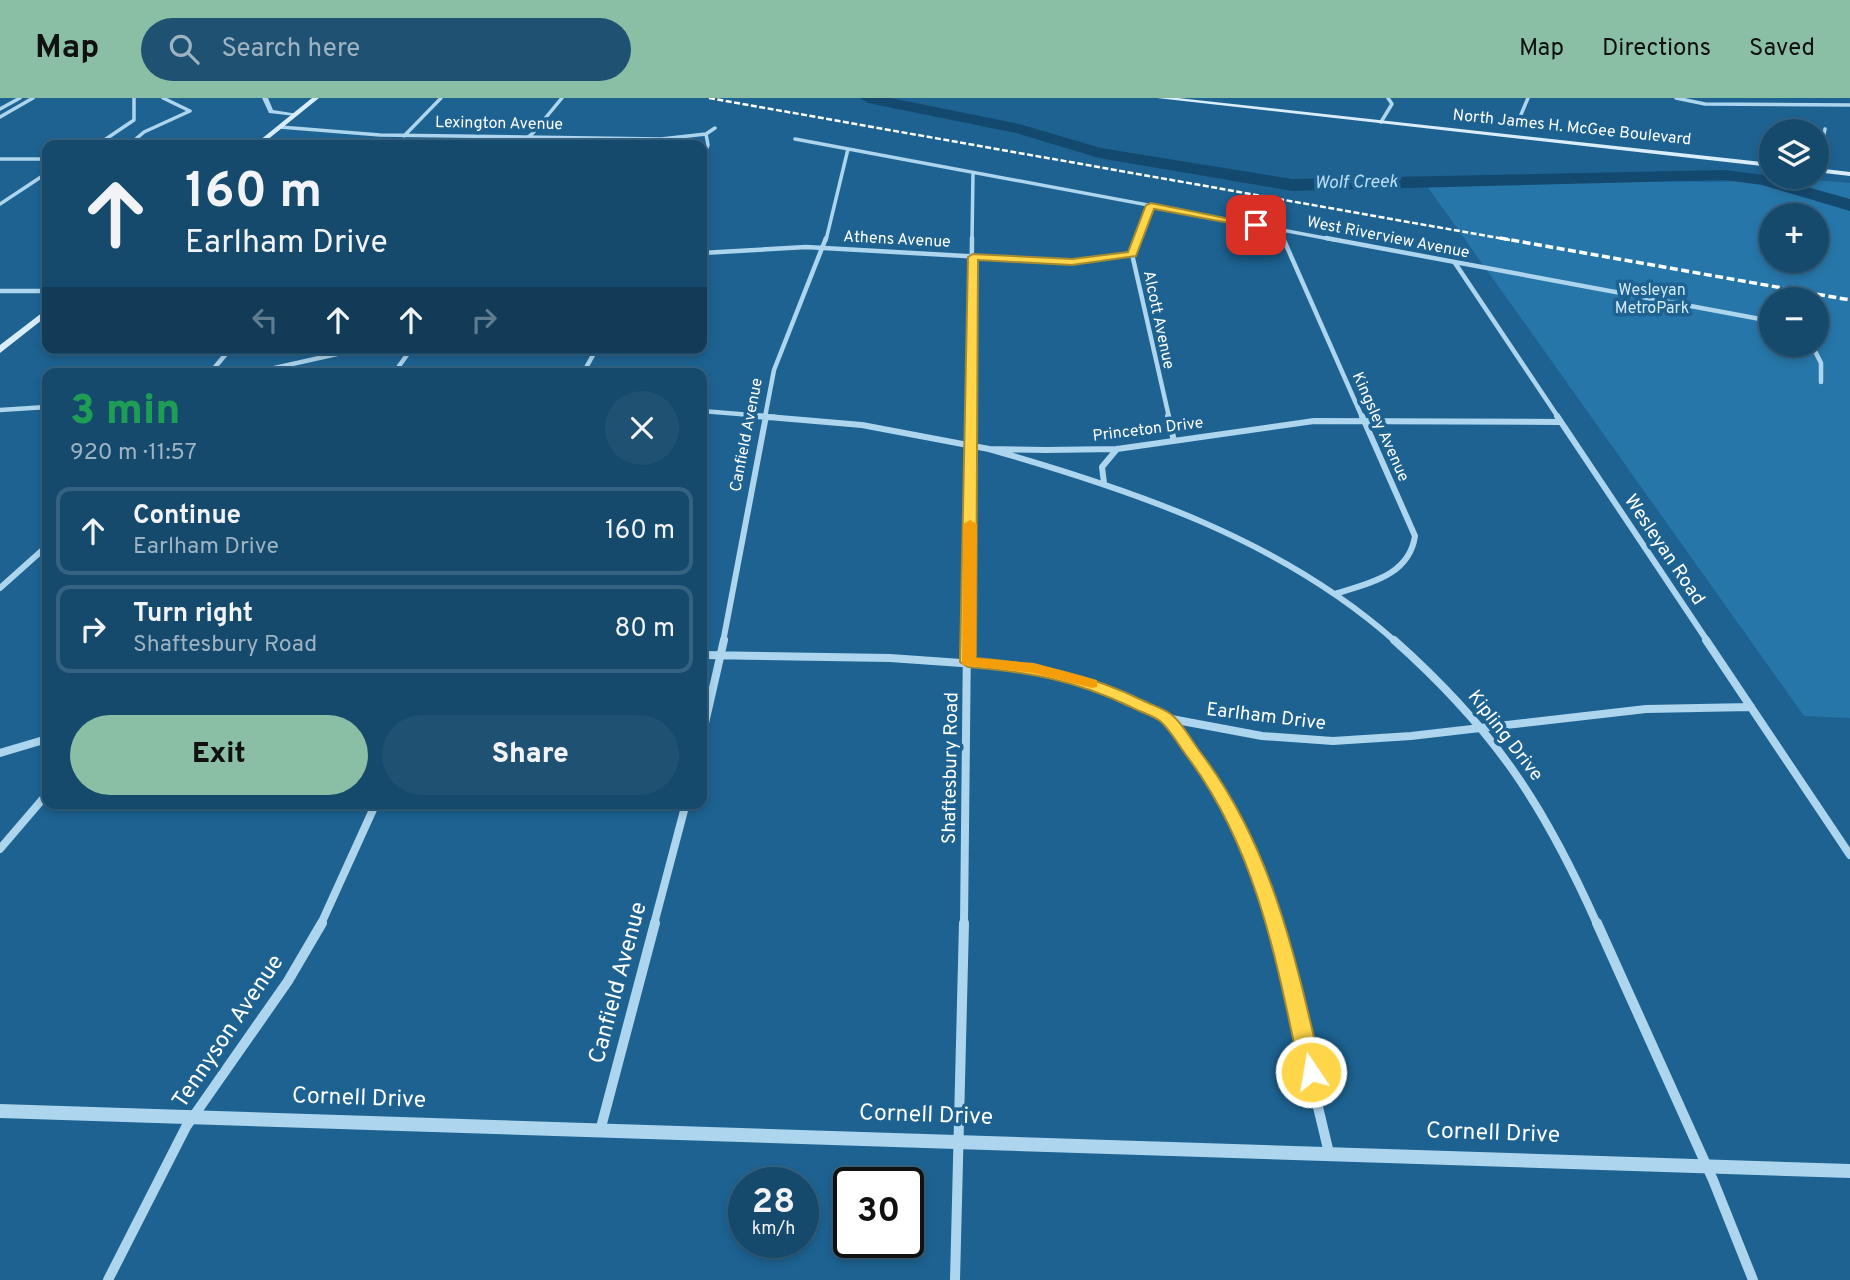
<!DOCTYPE html>
<html lang="en">
<head>
<meta charset="utf-8">
<style>
	:root { --surface:#164a6d; --page:#1f5172; --text:#f1f3f6; --muted:#9eb3c2; --line:#356280; --accent:#8abfa5 }
	body { margin:0; font-family:Overpass,sans-serif; background:var(--page); color:var(--text); height:100vh; display:flex; flex-direction:column; font-size:26px; white-space:nowrap }
	* { box-sizing:border-box; margin:0 }
	p { font-size:23px; color:var(--muted) }
	.icon { flex:none; width:38px; height:38px; fill:none; stroke:currentColor; stroke-width:2; stroke-linecap:round; stroke-linejoin:round }
	.map { position:relative; flex:1; overflow:hidden }
	.sheet { position:absolute; left:42px; top:270px; width:665px; height:441px; display:flex; flex-direction:column; background:var(--surface); border-radius:14px; box-shadow:0 4px 10px #0003,0 0 0 2px var(--line) }
	.sheet>* { flex:none }
	.banner { position:absolute; left:42px; top:42px; width:665px; height:214px; border-radius:14px; box-shadow:0 4px 10px #0003,0 0 0 2px var(--line); background:#164a6d; color:var(--text); overflow:hidden }
	.tools { position:absolute; left:1759px; top:21px; display:grid; gap:14px }
	.tools a { display:grid; place-items:center; width:70px; height:70px; border-radius:50%; background:var(--surface); box-shadow:0 4px 10px #0003,0 0 0 2px var(--line); font-size:35px }
	.speed { position:absolute; left:728px; top:1069px; display:flex; gap:14px; font-size:35px; font-weight:700; text-align:center }
	.speed>* { display:grid; place-content:center; width:91px; height:91px; border-radius:50%; background:var(--surface); box-shadow:0 4px 10px #0003,0 0 0 2px var(--line); line-height:1 }
	.speed small { font-size:18px; font-weight:400 }
	.speed .limit { border:4px solid #111; border-radius:10px; background:#fff; color:#111 }
	.pin { position:absolute; display:grid; place-items:center; width:60px; height:60px; color:#fff; margin:-30px; border-radius:14px; box-shadow:0 4px 10px #0006 }
	.me { position:absolute; width:77px; margin:-38px; rotate:348deg; stroke-linejoin:round; filter:drop-shadow(0 0 5px #0008) }
	.turn { display:flex; align-items:center; gap:24px; height:147px; padding:0 28px; font-size:32px }
	.turn .icon { width:91px; height:91px; stroke-width:2.5 }
	.turn b { display:block; font-size:49px; line-height:60px }
	.lanes { display:flex; align-items:center; height:66px; padding:0 28px; background:#0003; justify-content:center; gap:35px; direction:ltr }
	.lanes .off { opacity:.35 }
	.round { display:grid; place-items:center; flex:none; width:74px; height:74px; border-radius:37px; background:var(--page) }
	.headline { display:flex; align-items:center; justify-content:space-between; height:119px; padding:0 28px }
	h1 { font-size:42px; font-weight:800; line-height:52px; color:#1e9e55 }
	.button { display:flex; gap:14px; margin-top:auto; padding:14px 28px }
	.button a { flex:1; height:80px; border-radius:42px; background:var(--accent); color:#111; font-size:28px; font-weight:800; line-height:80px; text-align:center }
	.button a+a { background:var(--page); color:var(--text) }
	ul { padding:0; list-style:none }
	li { display:flex; align-items:center; gap:21px; height:88px; margin:0 14px 10px; padding:0 14px; border:4px solid var(--line); border-radius:14px }
	li div { flex:1 }
	li b { display:block; font-size:26px }
	li em { font-style:normal }
	header { display:flex; align-items:center; gap:42px; box-sizing:border-box; height:98px; padding:0 35px; background:var(--accent); color:#111 }
	header strong { font-size:33px }
	nav { display:flex; gap:38px; margin-inline-start:auto; font-size:24px }
	.search { width:490px; height:63px; background:var(--page); display:flex; align-items:center; gap:18px; box-sizing:border-box; padding:0 24px; border-radius:38px; color:var(--muted); font-size:26px }
	.map>svg:first-child { display:block }
	.green { fill:#2776a9; fill-rule:evenodd }
	.lines { fill:none; stroke-linecap:round; stroke-linejoin:round }
	.river { fill:#14496f; fill-rule:evenodd }
	.minor-far4 { stroke:#add5ee; stroke-width:3.5 }
	.minor-far3 { stroke:#add5ee; stroke-width:4.5 }
	.minor-far2 { stroke:#add5ee; stroke-width:6 }
	.minor-far1 { stroke:#add5ee; stroke-width:8 }
	.minor { stroke:#add5ee; stroke-width:10 }
	.tertiary { fill:#add5ee; fill-rule:evenodd }
	.secondary { fill:#daedfa; fill-rule:evenodd }
	.rail-far1 { stroke:#fff; stroke-width:2.5; stroke-dasharray:6 2.5; stroke-linecap:butt }
	.rail { stroke:#fff; stroke-width:3.5; stroke-dasharray:8 3.5; stroke-linecap:butt }
	.route { fill:#ffd54a; stroke:#a68a30; stroke-width:2 }
	.slow { fill:#f59e0b }
	.labels { text-anchor:middle; dominant-baseline:central; stroke-width:7; stroke-linejoin:round; paint-order:stroke }
	.far-street-label { font-size:16px; fill:#fff; stroke:#1d6291 }
	.far-park-label { font-size:16px; fill:#d3ebfa; stroke:#1d6291 }
	.far-water-label { font-size:18px; font-style:italic; fill:#b9def5; stroke:#1d6291 }
	.street-label { font-size:19px; fill:#fff; stroke:#1d6291 }
	.near-street-label { font-size:23px; fill:#fff; stroke:#1d6291 }
</style>
</head>
<body>
<header>
<strong>Map</strong>
<div class="search"><svg class="icon" aria-label="search" viewBox="0 0 24 24"><circle cx="10" cy="10" r="6"/><path d="M15 15l6 6"/></svg>Search here</div>
<nav><a>Map</a><a>Directions</a><a>Saved</a></nav>
</header>
<div class="map">
<svg width="1850" height="1182" viewBox="0 0 1850 1182">
	<rect width="100%" height="100%" fill="#1d6291"/>
	<path class="green" d="M1778,79L1850,85V620L1804,618L1427,88L1574,82L1724,84ZM1771,117H1816V163H1771ZM1771,201H1816V247H1771Z"/>
	<g class="lines">
		<path class="river" d="M860,0H891L1019,26L1101,50L1292,81L1725,72L1764,77L1850,101V113L1762,87L1725,82L1292,93L1099,60L1016,35L868,5Z"/>
		<path class="minor-far4" d="M1676,0L1705,6L1850,7
			M0,11L20,0
			M0,19L33,0
			M1381,24L1392,6L1388,0
			M1524,24L1520,19L1528,0
			M280,29L380,37L661,41L706,36L715,30
			M404,38L441,0
			M795,41L1335,142
			M97,47L134,22V0
			M129,47L144,34L190,13L163,0
			M518,47L533,35L562,0
			M0,61H47
			M702,63L708,47L706,36
			M1821,73L1819,62L1825,31
			M0,106L47,75
			M1279,131L1284,142
			M826,142L848,51
			M972,142L973,75
			M1138,142L1151,107"/>
		<path class="minor-far3" d="M1138,140L1132,156L1169,319
			M1283,140L1362,319
			M1326,140L1771,223
			M702,155L806,149L1072,164L1132,156
			M1455,165L1558,319
			M0,193H47
			M1812,247L1821,265V284
			M210,275L231,250
			M252,275L364,250
			M394,275L412,250
			M583,275L597,250
			M0,312L47,309
			M702,313L776,319
			M765,319L774,272L826,140
			M970,319L972,140"/>
		<path class="minor-far2" d="M756,318L862,327L989,351L1046,352L1117,351L1314,323L1558,324
			M1168,318L1174,343
			M1557,318L1708,544
			M989,351C1133,392 1282,442 1396,544
			M1104,385L1102,369L1117,351
			M0,490L47,448
			M1335,496C1369,485 1409,478 1415,438L1362,318
			M723,544L766,318
			M967,544L970,318"/>
		<path class="minor-far1" d="M1394,542C1494,631 1543,705 1597,826
			M1706,542L1850,757
			M702,557L890,560L1034,570L1088,584L1166,620L1262,638L1333,643L1411,638L1646,611L1751,609
			M1167,621C1217,689 1247,746 1275,826
			M702,638L724,542
			M0,655L47,641
			M0,751L47,696
			M321,826L376,705
			M654,826L686,705
			M964,826L967,542"/>
		<path class="minor" d="M1274,825L1329,1055
			M1597,825L1713,1082L1753,1182
			M600,1033L655,825
			M108,1182L186,1029L288,883L322,825
			M955,1182L964,825"/>
		<path class="tertiary" d="M262,0H268L273,12L298,16L295,18L269,15Z
			M0,1006L1850,1066V1080L0,1020Z"/>
		<path class="secondary" d="M312,0H319L261,47H254Z
			M1157,0H1178L1771,65V69Z
			M1816,70L1850,74V78L1816,74Z
			M47,211V218L0,255V247Z"/>
		<path class="rail-far1" d="M709,0L1510,142"/>
		<path class="rail" d="M1500,140L1850,202"/>
	</g>
	<path class="route" d="M1151,105L1260,127L1256,130L1154,111L1136,158L1072,167L978,162L976,560C1036,565 1089,576 1144,603C1152,607 1165,611 1172,617C1183,626 1192,643 1201,655C1272,748 1296,861 1322,974L1318,980L1311,982L1303,980L1300,974C1277,865 1257,753 1189,661C1180,650 1171,632 1160,623C1152,617 1140,614 1131,609C1075,582 1029,574 968,569L960,564L968,159L973,156L1072,161L1128,154L1146,107Z"/>
	<path class="slow" d="M970,422L977,426L976,560L1034,565L1097,582V589L1092,590L1033,575L962,567L963,426Z"/>
	<g class="labels">
		<g class="far-street-label">
			<text transform="translate(499 26) rotate(1)">Lexington Avenue</text>
			<text transform="translate(1572 30) rotate(6)">North James H. McGee Boulevard</text>
			<text transform="translate(1388 140) rotate(11)">West Riverview Avenue</text>
			<text transform="translate(897 142) rotate(3)">Athens Avenue</text>
			<text transform="translate(1158 222) rotate(78)">Alcott Avenue</text>
			<text transform="translate(1380 329) rotate(66)">Kingsley Avenue</text>
			<text transform="translate(1148 332) rotate(-7)">Princeton Drive</text>
			<text transform="translate(747 337) rotate(-79)">Canfield Avenue</text>
		</g>
		<g class="far-park-label">
			<text x="1652" y="193">Wesleyan<tspan x="1652" dy="18">MetroPark</tspan></text>
		</g>
		<g class="far-water-label">
			<text transform="translate(1356 85) rotate(-1)">Wolf Creek</text>
		</g>
		<g class="street-label">
			<text transform="translate(1664 452) rotate(56)">Wesleyan Road</text>
			<text transform="translate(1266 619) rotate(7)">Earlham Drive</text>
			<text transform="translate(1505 638) rotate(52)">Kipling Drive</text>
			<text transform="translate(951 670) rotate(-89)">Shaftesbury Road</text>
		</g>
		<g class="near-street-label">
			<text transform="translate(619 885) rotate(-75)">Canfield Avenue</text>
			<text transform="translate(229 934) rotate(-56)">Tennyson Avenue</text>
			<text transform="translate(359 1001) rotate(2)">Cornell Drive</text>
			<text transform="translate(926 1018) rotate(2)">Cornell Drive</text>
			<text transform="translate(1493 1036) rotate(2)">Cornell Drive</text>
		</g>
	</g>
</svg>
<div class="tools">
<a><svg class="icon" aria-label="layers" viewBox="0 0 24 24"><path d="M12 4l9 5-9 5-9-5zM3 14l9 5 9-5"/></svg></a>
<a>+</a>
<a>−</a>
</div>
<div class="speed"><div>28<small>km/h</small></div><div class="limit">30</div></div>
<div class="pin" style="left:1256px;top:127px;background:#d93025"><svg class="icon" aria-label="arrive" viewBox="0 0 24 24"><path d="M6 21V4h12l-3 4 3 4H6"/></svg></div>
<svg class="me" style="left:1311px;top:974px" viewBox="-20 -20 40 40"><circle r="17" fill="#ffd54a" stroke="#fff" stroke-width="3"/><path d="M0-11L8 9 0 5-8 9z" fill="#fff"/></svg>
<div class="banner">
<div class="turn"><svg class="icon" aria-label="ahead" viewBox="0 0 24 24"><path d="M12 20V5M6 11l6-6 6 6"/></svg><div><b>160 m</b>Earlham Drive</div></div>
<div class="lanes"><svg class="icon off" aria-label="left" viewBox="0 0 24 24"><path d="M17 20v-9H6M10 6l-5 5 5 5"/></svg><svg class="icon" aria-label="ahead" viewBox="0 0 24 24"><path d="M12 20V5M6 11l6-6 6 6"/></svg><svg class="icon" aria-label="ahead" viewBox="0 0 24 24"><path d="M12 20V5M6 11l6-6 6 6"/></svg><svg class="icon off" aria-label="right" viewBox="0 0 24 24"><path d="M7 20v-9h11M14 6l5 5-5 5"/></svg></div>
</div>
<section class="sheet">
<div class="headline"><div><h1>3 min</h1><p>920 m · 11:57</p></div><a class="round"><svg class="icon" aria-label="close" viewBox="0 0 24 24"><path d="M6 6l12 12M18 6L6 18"/></svg></a></div>
<ul>
<li><svg class="icon" aria-label="ahead" viewBox="0 0 24 24"><path d="M12 20V5M6 11l6-6 6 6"/></svg><div><b>Continue</b><p>Earlham Drive</p></div><em>160 m</em></li>
<li><svg class="icon" aria-label="right" viewBox="0 0 24 24"><path d="M7 20v-9h11M14 6l5 5-5 5"/></svg><div><b>Turn right</b><p>Shaftesbury Road</p></div><em>80 m</em></li>
</ul>
<div class="button"><a>Exit</a><a>Share</a></div>
</section>
</div>
</body>
</html>
